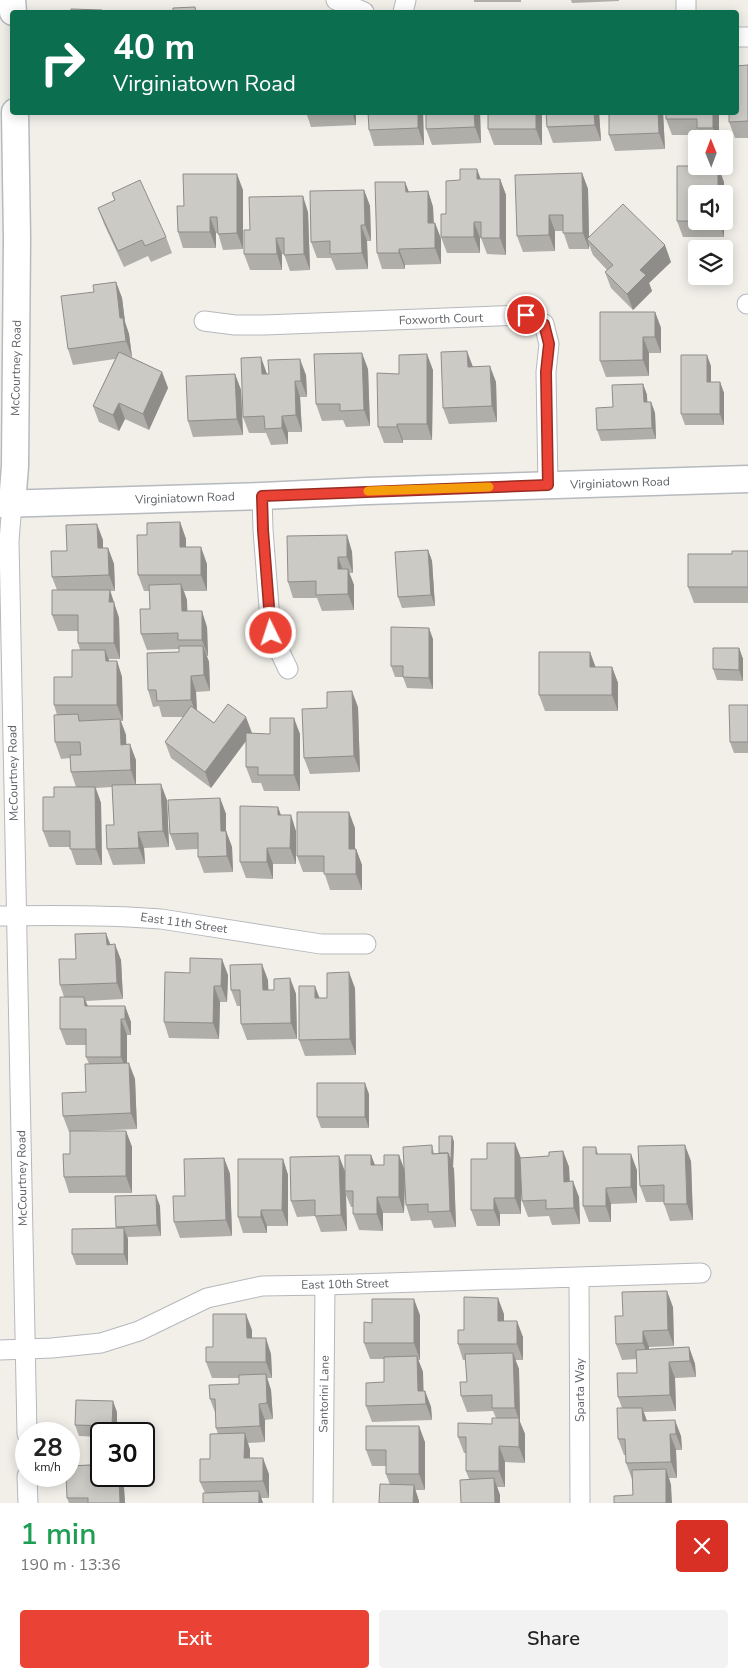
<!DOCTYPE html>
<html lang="en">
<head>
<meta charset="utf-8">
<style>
	:root { --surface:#fff; --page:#f2f2f2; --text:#222; --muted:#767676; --accent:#ea4335 }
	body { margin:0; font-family:"Nunito Sans",sans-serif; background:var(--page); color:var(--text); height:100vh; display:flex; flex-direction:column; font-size:19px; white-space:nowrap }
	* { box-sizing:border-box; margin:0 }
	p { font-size:16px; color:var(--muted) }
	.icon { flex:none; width:28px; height:28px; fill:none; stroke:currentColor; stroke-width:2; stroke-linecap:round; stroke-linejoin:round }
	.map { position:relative; height:1503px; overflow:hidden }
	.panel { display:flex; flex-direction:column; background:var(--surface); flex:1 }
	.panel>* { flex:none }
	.hud { position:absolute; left:10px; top:10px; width:729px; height:105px; border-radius:5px; box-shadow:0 2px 12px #0003; background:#0b6e4f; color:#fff; overflow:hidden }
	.needle { width:32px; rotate:359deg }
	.controls { position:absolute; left:688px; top:130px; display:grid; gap:10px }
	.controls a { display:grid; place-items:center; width:45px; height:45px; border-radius:5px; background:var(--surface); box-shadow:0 2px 12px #0003; font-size:25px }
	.speed { position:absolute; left:15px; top:1422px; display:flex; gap:10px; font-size:25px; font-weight:700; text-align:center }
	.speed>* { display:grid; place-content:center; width:65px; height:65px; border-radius:50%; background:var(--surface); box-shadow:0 2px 12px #0003; line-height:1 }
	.speed small { font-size:12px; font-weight:400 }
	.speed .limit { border:2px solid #111; border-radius:8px; background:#fff; color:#111 }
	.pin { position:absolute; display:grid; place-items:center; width:42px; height:42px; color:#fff; margin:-21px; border:2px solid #fff; border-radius:50%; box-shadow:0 1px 5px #0007 }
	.me { position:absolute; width:55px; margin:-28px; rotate:356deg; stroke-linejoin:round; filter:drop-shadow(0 0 4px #0008) }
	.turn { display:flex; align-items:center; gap:18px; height:105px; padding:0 20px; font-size:22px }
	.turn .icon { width:65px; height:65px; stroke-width:2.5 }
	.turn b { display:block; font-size:35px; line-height:42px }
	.round { display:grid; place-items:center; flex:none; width:52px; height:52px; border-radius:5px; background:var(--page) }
	.head { display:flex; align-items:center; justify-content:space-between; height:85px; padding:0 20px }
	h1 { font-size:30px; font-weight:600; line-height:38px; color:#1e9e55 }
	.action { display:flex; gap:10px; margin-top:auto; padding:10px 20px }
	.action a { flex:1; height:58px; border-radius:5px; background:var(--accent); color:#fff; font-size:20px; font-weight:600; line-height:58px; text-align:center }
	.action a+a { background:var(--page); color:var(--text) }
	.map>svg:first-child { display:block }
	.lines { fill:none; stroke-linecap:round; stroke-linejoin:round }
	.street-casing { stroke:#b5b8bc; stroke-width:21 }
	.secondary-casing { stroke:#b6babf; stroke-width:29 }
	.street { stroke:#fff; stroke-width:19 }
	.secondary { stroke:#fff; stroke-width:26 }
	.wall { fill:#afaea9; fill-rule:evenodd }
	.shaded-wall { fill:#8f8d8a }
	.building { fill:#cccac5; stroke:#8f8d8a }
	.route-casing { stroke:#982c22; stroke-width:12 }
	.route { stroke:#ea4335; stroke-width:9 }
	.slow { stroke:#f59e0b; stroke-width:9 }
	.labels { text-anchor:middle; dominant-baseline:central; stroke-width:4; stroke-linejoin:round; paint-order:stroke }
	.street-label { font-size:12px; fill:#5f6368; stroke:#fff }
</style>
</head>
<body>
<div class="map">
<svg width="748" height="1503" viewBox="0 0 748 1503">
	<rect width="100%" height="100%" fill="#f1efe8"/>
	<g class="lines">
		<g class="street-casing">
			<path id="street" d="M336,0L364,12
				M686,0V12
				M403,12L406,0
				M736,37H748
				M747,304H748
				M204,321L235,325H264L526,315L544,324L549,344L546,372L548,485
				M262,496L263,530L271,633L288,669
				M12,504L9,541L27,1434
				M0,916C54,915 108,915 161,919L321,944H366
				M579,1277L580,1503
				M0,1350L52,1348L101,1343L139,1331L207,1298L262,1286L325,1285L701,1273
				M27,1476L28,1503
				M323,1503L325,1285"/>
		</g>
		<g class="secondary-casing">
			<path id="secondary" d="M12,0L13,12
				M0,504L262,496L367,491L748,479
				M12,504L15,466L17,239L15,112"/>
		</g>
		<use href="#street" class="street"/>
		<use href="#secondary" class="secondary"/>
	</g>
	<path class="wall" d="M474,0H521V2H474Z
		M571,0H619V1L572,3Z
		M748,65V138H735L729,122Z
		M306,112H356V125L311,127Z
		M423,112L424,145L374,146L369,130Z
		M426,112H480L481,143L432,145L426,129Z
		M488,112H542V145H494L488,129Z
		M546,112H599L601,141L553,143L547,127Z
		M609,112H663L665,149L615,151L609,135Z
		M666,112H719V139H701L699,135H672L666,119Z
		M582,173L588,189L589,237L671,262L649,283L652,291L633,310L611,288L605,272L607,270L593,255L589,245V249H569L563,231H555V251L523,252L517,236Z
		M481,179H500L506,195V255L487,254L481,238H480V253H447L441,237L446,214L460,180Z
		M405,182L409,192L428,191L433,207L434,223H435L441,239V264L405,265V269H382L377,253Z
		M724,182V237H683L677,221ZM724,194V221H696Z
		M243,190V249L223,250L218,233H216V248H183L178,232L184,206Z
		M364,190L370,206L371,241H367L368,269L336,270L331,258H317L311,242Z
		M112,193L166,237L172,253L151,262L148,256L124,267L104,224L98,208L115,201Z
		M308,212L310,270L290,271L284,254H282V270H250L244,254L250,230Z
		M116,282L122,298L125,322L129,334L132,357H131L162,372L168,388L149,430L125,419L119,431L99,422L93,406L115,359L73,365L68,349L94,292Z
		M655,312L661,328V353H649V376L606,377L600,361Z
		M711,366V382H720L724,393V425H685L681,414Z
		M473,367L496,382L497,422L449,424L443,408Z
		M368,369L370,426L346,427L343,420L322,421L316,404Z
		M433,370L432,440H403V443H384L378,427L399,374Z
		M235,374L241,390L243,435L193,437L188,421Z
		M267,374L306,375L307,397H300L302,432H288V444L271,445L266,433H249L243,417Z
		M643,384L647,395V402H651L655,413L656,439L601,441L597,430L613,407Z
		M180,522L186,539V547L207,564V591H184L187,600V611L207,627L208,656H207L209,662L210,691L196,692L197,710L214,723L252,733V734H300V791H264L261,783H252L246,767V740L211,788L171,758L165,742L183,717H162L159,706L153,707L148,690L179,652V649L147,650L141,634L150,609V591H144L138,575L147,535Z
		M347,535L352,552L353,573H349L354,585V610L322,611L317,598H293L288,582Z
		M103,540V548H108L114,564L115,591H110L119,618L120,659H109V661H117L122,677L123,721H121L126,735V745L136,760V784L167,800L169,847L144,848L145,864L113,865L107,849L114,825L112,787L96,788L101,803L102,865H76L70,847H49L43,831L54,797L76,787L71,772L70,758L61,759L55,742L57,715L54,705L72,677L80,650L78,643V631H58L52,615L57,590L52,577L67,551Z
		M428,550L432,561L435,606L402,608L398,597Z
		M748,551V603H694L688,587L732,554Z
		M433,639V689L407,688L403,677H395L391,666Z
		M739,648L743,659V681L717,680L713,669Z
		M590,652L595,667H612L618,683V711H545L539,695Z
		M748,705V753H734L730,742Z
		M358,707L360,772L310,774L304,758Z
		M220,798L226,814V831L232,847L233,872L204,873L198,857V849L176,850L170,834Z
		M355,828V849H356L362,865V890H330L324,872H303L297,856Z
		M296,831V864H273V879L246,878L240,862Z
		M110,944L121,960L123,999L86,1001L88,1006H125L131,1022V1035H127V1063L135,1079L137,1129L87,1131H126L132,1147V1193H69L64,1177L70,1154V1132H69L63,1116L86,1092L89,1064L86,1057V1045H66L60,1029L64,997L60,985L76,959Z
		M190,973L228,975L227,1002H220L219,1039L169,1038L164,1022Z
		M290,978L296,994L297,1039L247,1040L241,1024L240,1006H237L231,990L268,980V990H274Z
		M355,988L356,1055L305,1056L299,1040L319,998H327Z
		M369,1094V1128H321L317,1117Z
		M452,1136L454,1142L453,1167L454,1169L456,1227L434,1228L431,1220L411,1221L406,1205L405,1181L404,1213H383V1231L359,1230L353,1214V1207H351L346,1195L347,1231L321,1232L315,1216L297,1217L291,1201L339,1156L345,1171L371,1155L375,1165L404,1170L432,1145L434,1153H439Z
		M515,1143L521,1158L549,1156L563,1151L569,1167L570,1181L579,1197L580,1224L552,1225L549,1216L528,1217L522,1201L521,1173V1214H500V1226H477L471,1210L487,1159Z
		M596,1147L598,1154L637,1170V1203L611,1204V1222H589L583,1206Z
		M224,1158L230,1174L232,1236L180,1238L174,1222L185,1196Z
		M283,1159L288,1175V1226H267V1233H243L238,1217Z
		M691,1161L693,1220L670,1221L664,1204V1202H646L640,1186Z
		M160,1206L161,1236L127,1237L128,1239V1265H76L72,1254L117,1228L116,1227Z
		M673,1307L674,1346L649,1347V1349L689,1347L695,1364L696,1377L675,1378L676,1411L644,1412L647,1421L681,1436L682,1450H676L677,1478H669L671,1485L633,1495L632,1479L626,1463V1455H624L618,1439L622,1408L618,1397L637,1373V1359L622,1360L616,1344L623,1316Z
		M504,1314V1321L523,1337V1360H515L519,1369L520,1422L525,1434V1463L505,1462V1487H497L500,1495L469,1479L466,1471V1453H464L458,1437L492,1424L496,1418L493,1411L467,1412L461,1396L467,1382L466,1360H463L458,1344L464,1330Z
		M420,1315V1360H418L423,1372V1391H425L431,1407L432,1420L372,1422L366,1406L384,1382V1359H370L364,1343L372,1323Z
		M252,1330V1338L271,1354L272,1378H267L271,1390L273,1419L265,1420V1442L248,1443L250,1450V1458L269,1474V1498H261L263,1503H203L205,1493L200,1482L210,1459L218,1434L216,1428V1415L210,1399L239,1384V1378H212L206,1362L213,1347Z
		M117,1412V1434H101V1437L79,1436L75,1425Z
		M425,1442V1490H415L419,1501L390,1485L386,1474V1466H372L366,1450Z
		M144,1444L155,1449V1471L144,1472Z
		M93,1472L124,1488L125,1503H69L67,1498Z"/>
	<path class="shaded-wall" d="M352,112H356V125Z
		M418,112H423L424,145L418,128Z
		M474,112H480L481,143L475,127Z
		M536,112H542V145L536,129Z
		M594,112H599L601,141L595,125Z
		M658,112H663L665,149L659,133Z
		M713,112H719V139H717L713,128Z
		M718,166L724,182V237L718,221H724V194H718Z
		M477,169L483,185L477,179Z
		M582,173L588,189L589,241L587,239L589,245V249L583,233Z
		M237,174L243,190V249L237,233Z
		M500,179L506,195V255L500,238Z
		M405,182L411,198L406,192Z
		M364,190L370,206L371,241L365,225Z
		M428,191L433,207L434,239L428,223Z
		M303,196L308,212L310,270L304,254Z
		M549,215L555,231V251L549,235Z
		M210,217L216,233V248L210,232Z
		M474,222L480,238V253L474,237Z
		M435,223L441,239V264L435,248Z
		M361,225L367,241L368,269L362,253Z
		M276,238L282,254V270L277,254Z
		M665,245L671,262L649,283L652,291L633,310L627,294L640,270Z
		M399,249L405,265V269L399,253Z
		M116,282L122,298L125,322L129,334L132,357L126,341L120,318Z
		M655,312L661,328V353L655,337Z
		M643,337L649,353V376L643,360Z
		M467,351L473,367H468Z
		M362,353L368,369L370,426L364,410Z
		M427,354L433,370L432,440L427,424Z
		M707,355L711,366V393L707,382Z
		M261,357L267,374H262Z
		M300,359L306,375L307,397L301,381Z
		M490,366L496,382L497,422L492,406Z
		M162,372L168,388L149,430L143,414Z
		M235,374L241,390L243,435L237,419Z
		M295,381L300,397L302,432L296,415Z
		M720,382L724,393V425L720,414Z
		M643,384L647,395L648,413L644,402Z
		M651,402L655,413L656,439L652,428Z
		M119,403L125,419L119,431L113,415Z
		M282,416L288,432V444L282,428Z
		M397,424L403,440V443L397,427Z
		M180,522L186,539V564L180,547Z
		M97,524L103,540V564L98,548Z
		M347,535L352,552L353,573L347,557Z
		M201,547L207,564V591L201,575Z
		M108,548L114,564L115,591L109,575Z
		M428,550L432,561L435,606L431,595Z
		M338,557L344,573L338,569Z
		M348,569L354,585V610L348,594Z
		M181,584L187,600L188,627L182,611Z
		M110,590L119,618L120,659L114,643L109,602Z
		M202,611L207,627L208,656L202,640Z
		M429,628L433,639V689L429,678Z
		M203,646L209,662L210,691L204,675Z
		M739,648L743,659V681L739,670Z
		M105,650L111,666L106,661Z
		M590,652L596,668L590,667Z
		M117,661L122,677L123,721L117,705Z
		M612,667L618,683V711L612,695Z
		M191,676L196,692L197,716L191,700Z
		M352,691L358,707L360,772L354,756Z
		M246,717L252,733L211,788L205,772Z
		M294,718L300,734V791L294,775Z
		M120,719L126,735L127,761L121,745Z
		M130,744L136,760V786L131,770Z
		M161,784L167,800L169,847L163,831Z
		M95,787L101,803L102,865L96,849Z
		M220,798L226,814V831L232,847L233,872L227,856L221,831Z
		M278,807L284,823L278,815Z
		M349,812L355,828V865L349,849Z
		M291,815L296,831V864L290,848Z
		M138,832L144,848L145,864L139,848Z
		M267,848L273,864V879L267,862Z
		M356,849L362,865V890L356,874Z
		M106,933L112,949L107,945Z
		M115,944L121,960L123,999L117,983Z
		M222,959L228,975L227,1002L221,986Z
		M262,964L268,980L269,1006L263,990Z
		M349,972L355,988L356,1055L350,1039Z
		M290,978L296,994L297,1039L291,1023Z
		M214,986L220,1002L219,1039L213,1023Z
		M315,986L321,1002L315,998Z
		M84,997L90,1013L85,1006Z
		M125,1006L131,1022V1035L125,1019Z
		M121,1019L127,1035V1073L121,1057Z
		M129,1063L135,1079L137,1129L131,1113Z
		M365,1083L369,1094V1128L365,1117Z
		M126,1131L132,1147V1193L126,1176Z
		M452,1136L454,1142L453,1167L451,1161Z
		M515,1143L521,1159V1214L515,1198Z
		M685,1145L691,1161L693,1220L687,1204Z
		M563,1151L569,1167L570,1198L564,1182Z
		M448,1153L454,1169L456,1227L450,1211Z
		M631,1154L637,1170V1203L631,1187Z
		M371,1155L377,1171L371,1165Z
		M399,1155L405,1171L404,1213L399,1197Z
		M339,1156L345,1172V1191L346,1195L347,1231L341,1215Z
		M224,1158L230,1174L232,1236L226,1220Z
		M283,1159L288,1175V1226L282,1210Z
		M573,1181L579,1197L580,1224L574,1208Z
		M606,1188L611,1204V1222L606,1206Z
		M156,1195L160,1206L161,1236L157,1225Z
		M377,1197L383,1213V1231L377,1214Z
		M494,1198L500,1214V1226L494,1210Z
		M261,1210L267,1226V1233L261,1217Z
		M124,1228L128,1239V1265L124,1254Z
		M667,1291L673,1307L674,1346L668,1330Z
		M498,1298L504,1314V1337L498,1321Z
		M414,1299L420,1315V1360L414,1343Z
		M246,1314L252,1330V1354L247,1338Z
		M517,1321L523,1337V1360L517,1344Z
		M643,1331L649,1347V1359L643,1343Z
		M266,1338L271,1354L272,1378L266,1362Z
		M689,1347L695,1364L696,1377L690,1361Z
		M513,1353L519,1369L520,1422L525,1434V1463L519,1447V1420L515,1408Z
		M417,1356L423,1372L424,1404L418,1391Z
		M669,1362L675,1378L676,1411L670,1395Z
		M266,1374L271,1390L273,1419L267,1403Z
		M425,1391L431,1407L432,1420L426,1404Z
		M113,1401L117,1412V1434H115L112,1426Z
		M259,1404L265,1420V1442L260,1426Z
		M642,1408L648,1424L643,1421Z
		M675,1420L681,1436L682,1450L676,1434Z
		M419,1426L425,1442V1490L419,1474Z
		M245,1433L250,1450V1474L244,1458Z
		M670,1434L676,1450L677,1478L671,1462Z
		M153,1444L155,1449V1471L153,1466Z
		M499,1446L505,1462V1487L499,1471Z
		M263,1458L269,1474V1498L263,1481Z
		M666,1469L671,1485L672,1503H666Z
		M119,1476H120L124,1488L125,1503H120Z
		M494,1478L500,1495V1503H495Z
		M414,1485L419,1501V1503H413Z
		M259,1491L263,1503H259Z"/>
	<path class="building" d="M195,7L196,12H173V8Z
		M71,9L102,10V12H71Z
		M164,11V12H116Z
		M748,65V121L729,122V112H736V66Z
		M368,112H418V128L369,130Z
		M426,112H474L475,127L426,129Z
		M488,112H536V129H488Z
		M546,112H594L595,125L547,127Z
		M609,112H658L659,133L609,135Z
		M666,112H713V128H697V119H666Z
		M677,166H718V194H696V221H677Z
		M460,169H477V179H500V238H481V222H474V237H441V214H446V181L460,180Z
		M582,173L583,233H563V215H549V235L517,236L515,175Z
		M183,174H237V233L218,234L217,217H210V232H178L177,206H184Z
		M140,180L166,237L145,246L142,240L118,251L98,208L115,200L112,193Z
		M375,182H405L406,192L428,191V223H435V248L399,249V253H377Z
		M364,190L365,225H361L362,253L330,254V241L311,242L310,191Z
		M303,196L304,254L284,255V238H276L277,254H244V230H250L249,197Z
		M623,204L665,245L640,270L646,275L627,294L605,272L613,265L587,239Z
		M116,282L120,318H123L126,341L68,349L61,296L94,292L93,285Z
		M600,312H655V337H643V360L600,361Z
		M467,351L468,367L490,366L492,406L443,408L441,352Z
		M119,352L162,372L143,414L119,403L113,415L93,406Z
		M362,353L364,410L340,411V404H316L314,354Z
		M427,354V424H397V427H378L377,373L399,374V355Z
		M681,355H707V382H720V414H681Z
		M261,357L262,374H269L268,360L300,359L301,381H295L296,415L282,416V428L265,429L264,416L243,417L241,358Z
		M235,374L237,419L188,421L186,376Z
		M643,384L644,402H651L652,428L597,430L596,408L613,407L612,385Z
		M180,522V547H201V575H138L137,535H147V523Z
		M97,524L98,548H108L109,575L52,577L51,551H67L66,525Z
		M347,535V557H338V569H348V594L316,595V581L288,582L287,536Z
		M428,550L431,595L398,597L395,552Z
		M732,551H748V587H688V554H732Z
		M181,584L182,611H202V640H178V633L141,634L140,609H150L149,585Z
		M52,590H110L109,602H114V643H78V615H52Z
		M391,627L429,628V678L403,677V666H391Z
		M179,646H203L204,675L191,676V700L157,701L156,690H148L147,653L179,652Z
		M713,648H739V670L713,669Z
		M72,650H105L106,661H117V705H54V677H72Z
		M539,652H590V667H612V695H539Z
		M352,691L354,756L304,758L302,709L327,708V692Z
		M228,704L246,717L205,772L165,742L191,706L214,723Z
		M729,705H748V742H730Z
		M78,714L79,721L120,719L121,745L130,744L131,770L71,772L70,755H81L80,742H55L54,715Z
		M270,718H294V775H258V767H246V733L270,734Z
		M161,784L163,831L138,832L139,848L107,849L106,825H114L112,785Z
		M54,787H95L96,849H70V831H43V797H54Z
		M220,798L221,831H226L227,856L198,857V833L170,834L168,800Z
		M240,806L278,807V815H291L290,848H267V862H240Z
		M297,812H349V849H356V874H324V856H297Z
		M106,933L107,945L115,944L117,983L60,985L59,959H76L75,934Z
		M190,958L222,959L221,986H214L213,1023L164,1022L165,972L190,973Z
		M262,964L263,990H274V979L290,978L291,1023L241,1024L240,990H231L230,965Z
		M349,972L350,1039L299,1040V986H315V998H327V973Z
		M60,997H84L85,1006H125V1019H121V1057H86V1029H60Z
		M129,1063L131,1113L63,1116L62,1093L86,1092L85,1064Z
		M317,1083H365V1117H317Z
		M70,1131H126V1176L64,1177L63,1154H70Z
		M439,1136H452L451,1161L448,1153H439Z
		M487,1143H515V1198H494V1210H471V1159H487Z
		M432,1145V1154L448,1153L450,1211L428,1212V1204L406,1205L403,1147Z
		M685,1145L687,1204H664V1185L640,1186L638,1146Z
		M583,1147H596V1154H631V1187L606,1188V1206H583Z
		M563,1151L564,1182L573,1181L574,1208L546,1209V1200L522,1201L520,1158L549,1156V1152Z
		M345,1155H371V1165H384V1155H399V1197H377V1214H353V1191H345Z
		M339,1156L341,1215L315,1216V1200L291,1201L290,1157Z
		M224,1158L226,1220L174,1222L173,1196H185L184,1159Z
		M238,1159H283L282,1210H261V1217H238Z
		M156,1195L157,1225L116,1227L115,1196Z
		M124,1228V1254H72V1229Z
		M667,1291L668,1330L643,1331V1343L616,1344L615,1316H623L622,1292Z
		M464,1297L498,1298V1321H517V1344H458V1330H464Z
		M372,1299H414V1343H364V1322L372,1323Z
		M213,1314H246L247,1338H266V1362H206V1347H213Z
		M689,1347L690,1361L669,1362L670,1395L618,1397L617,1373H637L636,1350Z
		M513,1353L515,1408H492V1395L461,1396L460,1382H467L465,1354Z
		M417,1356L418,1391H425L426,1404L366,1406V1383L384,1382V1357Z
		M266,1374L267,1403L259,1404L260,1426L216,1428L215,1399H210L209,1385L239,1384V1375Z
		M76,1400L113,1401L112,1426L75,1425Z
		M617,1408H642L643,1421L675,1420L676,1434H670L671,1462L626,1463L625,1439H618Z
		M492,1418H519V1447L499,1446V1471H466V1437H458V1423L492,1424Z
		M366,1426H419V1474H386V1450H366Z
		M245,1433L244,1458H263V1481L200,1482V1459H210V1434Z
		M144,1444H153V1466H144Z
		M90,1465L92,1472H101V1476H119L120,1503H88V1498H67L66,1476H69V1466Z
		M666,1469V1503H614V1496L633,1495L632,1470Z
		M494,1478L495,1503H461L460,1480Z
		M380,1484L414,1485L413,1503H379Z
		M259,1491V1503H203V1493Z"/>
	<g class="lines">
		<g class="route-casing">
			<path id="route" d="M271,633L263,530L262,496L548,485L546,372L549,344L544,324L526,315"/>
		</g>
		<use href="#route" class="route"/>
		<path class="slow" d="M368,491L489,487"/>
	</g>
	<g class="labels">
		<g class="street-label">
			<text transform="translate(441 319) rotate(-2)">Foxworth Court</text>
			<text transform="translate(16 368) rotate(-89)">McCourtney Road</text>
			<text transform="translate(620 483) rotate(-2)">Virginiatown Road</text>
			<text transform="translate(185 498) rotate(-2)">Virginiatown Road</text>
			<text transform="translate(13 773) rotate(-91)">McCourtney Road</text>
			<text transform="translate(184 923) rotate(8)">East 11th Street</text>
			<text transform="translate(22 1178) rotate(-91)">McCourtney Road</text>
			<text transform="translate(345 1284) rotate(-1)">East 10th Street</text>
			<text transform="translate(580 1390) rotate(-90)">Sparta Way</text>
			<text transform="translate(324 1394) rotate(-89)">Santorini Lane</text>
		</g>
	</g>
</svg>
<div class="controls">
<a><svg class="needle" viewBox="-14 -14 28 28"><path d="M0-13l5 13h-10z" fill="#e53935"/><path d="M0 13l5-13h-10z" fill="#767676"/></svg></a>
<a><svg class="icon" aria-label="sound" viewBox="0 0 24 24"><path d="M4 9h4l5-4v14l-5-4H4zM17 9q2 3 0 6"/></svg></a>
<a><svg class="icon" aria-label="layers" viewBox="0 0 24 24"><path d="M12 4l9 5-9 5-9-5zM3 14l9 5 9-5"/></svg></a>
</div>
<div class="speed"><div>28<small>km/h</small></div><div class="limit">30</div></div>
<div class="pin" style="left:526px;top:315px;background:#d93025"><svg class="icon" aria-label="arrive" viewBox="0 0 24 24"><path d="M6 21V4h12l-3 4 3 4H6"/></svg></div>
<svg class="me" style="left:271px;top:633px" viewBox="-20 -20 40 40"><circle r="17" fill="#ea4335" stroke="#fff" stroke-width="3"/><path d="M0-11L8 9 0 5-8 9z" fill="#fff"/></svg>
<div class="hud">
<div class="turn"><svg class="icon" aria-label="right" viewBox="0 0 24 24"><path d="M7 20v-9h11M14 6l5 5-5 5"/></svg><div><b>40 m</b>Virginiatown Road</div></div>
</div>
</div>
<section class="panel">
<div class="head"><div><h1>1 min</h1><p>190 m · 13:36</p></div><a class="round" style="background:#d93025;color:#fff"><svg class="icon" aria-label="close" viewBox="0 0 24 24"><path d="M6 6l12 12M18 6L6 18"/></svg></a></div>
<div class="action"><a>Exit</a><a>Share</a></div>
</section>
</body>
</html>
